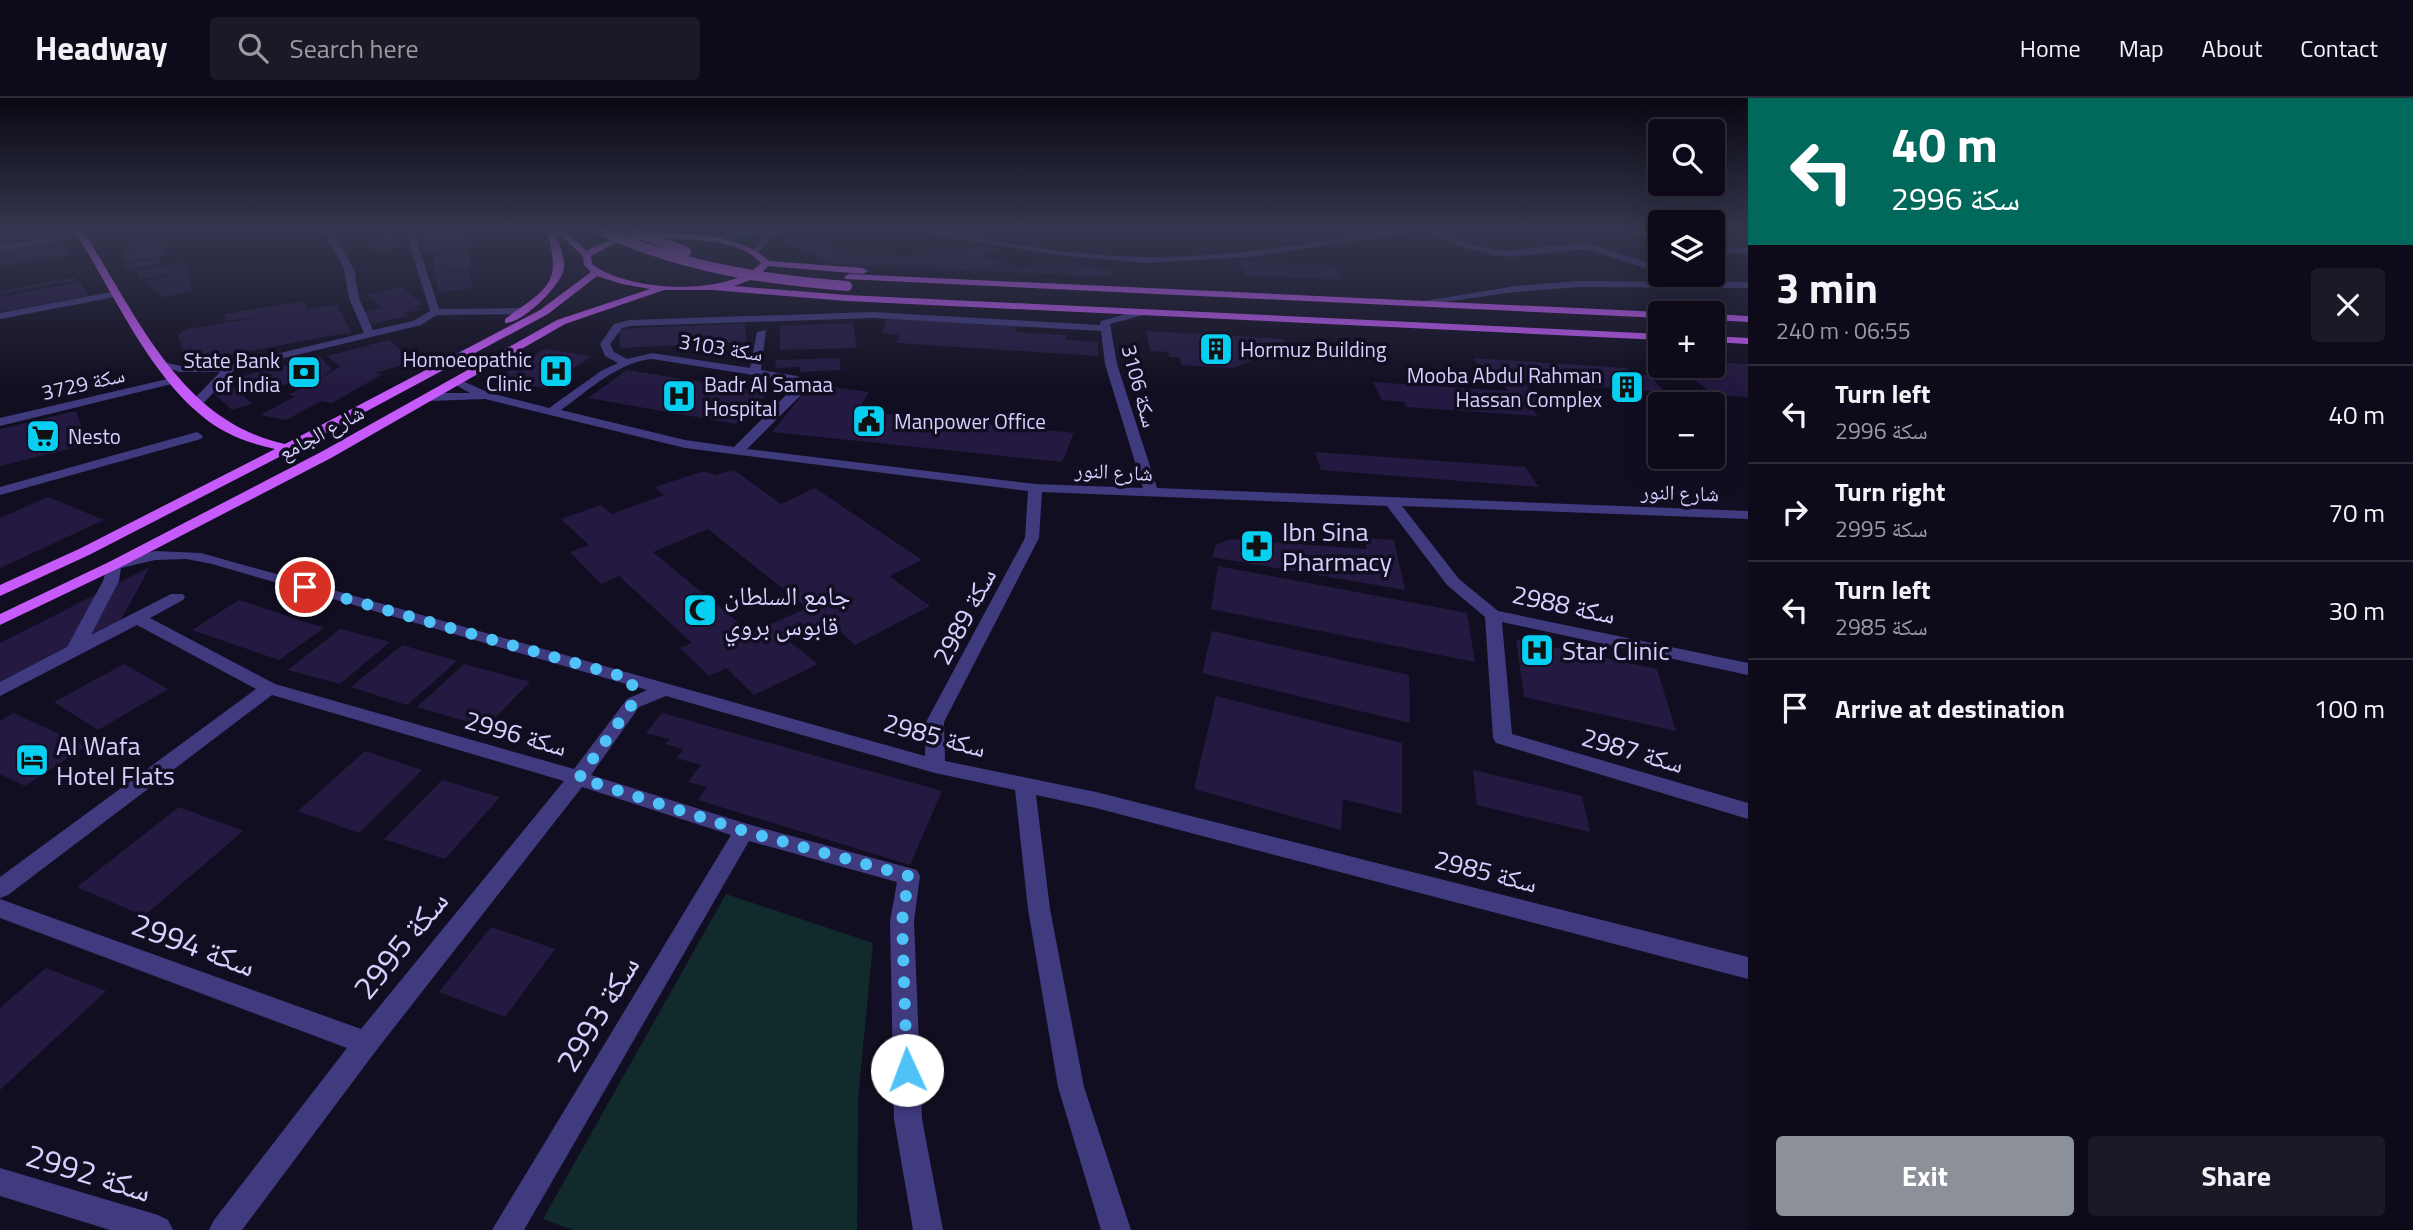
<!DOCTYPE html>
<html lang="en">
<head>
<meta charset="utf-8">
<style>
	:root { --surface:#0e0a19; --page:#1c1826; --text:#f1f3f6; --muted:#9b9aa2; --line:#2e2b38; --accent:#8c9099 }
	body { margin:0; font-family:"Titillium Web","Noto Naskh Arabic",sans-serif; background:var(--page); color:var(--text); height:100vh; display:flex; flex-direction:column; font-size:26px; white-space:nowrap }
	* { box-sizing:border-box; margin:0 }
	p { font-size:23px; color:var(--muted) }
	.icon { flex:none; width:38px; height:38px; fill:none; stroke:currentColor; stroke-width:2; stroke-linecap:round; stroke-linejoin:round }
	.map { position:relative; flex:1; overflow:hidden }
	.side { display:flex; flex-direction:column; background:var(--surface); width:665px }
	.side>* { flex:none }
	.hud { background:#00695c; color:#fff; overflow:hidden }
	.controls { position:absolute; left:1648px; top:21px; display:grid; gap:14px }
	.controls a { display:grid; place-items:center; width:77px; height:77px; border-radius:7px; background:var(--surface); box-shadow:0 7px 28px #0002,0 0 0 2px var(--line); font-size:35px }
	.pin { position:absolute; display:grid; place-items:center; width:60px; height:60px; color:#fff; margin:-30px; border:4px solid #fff; border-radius:50%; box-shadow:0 2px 7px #0007 }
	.me { position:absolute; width:77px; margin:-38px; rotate:358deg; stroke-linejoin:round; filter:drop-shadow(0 0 5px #0008) }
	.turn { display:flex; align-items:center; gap:24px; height:147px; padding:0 28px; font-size:32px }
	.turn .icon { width:91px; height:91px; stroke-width:2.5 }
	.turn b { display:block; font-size:49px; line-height:60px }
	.round { display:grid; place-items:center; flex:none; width:74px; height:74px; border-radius:7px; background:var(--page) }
	.head { display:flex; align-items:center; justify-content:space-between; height:119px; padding:0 28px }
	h1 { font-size:42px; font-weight:700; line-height:52px }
	.action { display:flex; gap:14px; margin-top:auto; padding:14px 28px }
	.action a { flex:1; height:80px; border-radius:7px; background:var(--accent); color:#fff; font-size:28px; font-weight:700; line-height:80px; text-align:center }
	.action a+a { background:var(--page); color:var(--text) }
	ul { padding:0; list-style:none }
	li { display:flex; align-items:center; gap:21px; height:98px; padding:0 28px; border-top:2px solid var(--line) }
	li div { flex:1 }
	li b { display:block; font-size:26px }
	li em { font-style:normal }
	header { display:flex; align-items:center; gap:42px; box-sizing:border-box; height:98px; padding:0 35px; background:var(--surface); border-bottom:2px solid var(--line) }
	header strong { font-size:33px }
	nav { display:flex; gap:38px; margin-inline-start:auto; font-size:24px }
	.search { width:490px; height:63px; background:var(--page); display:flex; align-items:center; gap:18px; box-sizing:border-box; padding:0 24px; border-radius:7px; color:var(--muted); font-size:26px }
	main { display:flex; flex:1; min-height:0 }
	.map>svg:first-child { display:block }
	.green { fill:#112a2b }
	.building { fill:#241a41; fill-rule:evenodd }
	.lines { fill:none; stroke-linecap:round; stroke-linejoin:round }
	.minor { fill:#403a7f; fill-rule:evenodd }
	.major { fill:#c65afa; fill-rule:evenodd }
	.major-bridge { stroke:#c65afa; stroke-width:10 }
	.route { stroke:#4fc3f7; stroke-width:12; stroke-dasharray:0 21.6 }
	.labels { text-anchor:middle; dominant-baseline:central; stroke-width:7; stroke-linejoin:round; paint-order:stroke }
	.far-street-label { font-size:21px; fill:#d7cffe; stroke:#120e21 }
	.far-poi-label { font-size:21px; fill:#d7cffe; stroke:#120e21; text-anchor:start }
	.poi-label { font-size:26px; fill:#d7cffe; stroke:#120e21; text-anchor:start }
	.street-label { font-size:26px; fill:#d7cffe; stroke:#120e21 }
	.near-street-label { font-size:32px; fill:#d7cffe; stroke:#120e21 }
</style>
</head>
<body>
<header>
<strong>Headway</strong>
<div class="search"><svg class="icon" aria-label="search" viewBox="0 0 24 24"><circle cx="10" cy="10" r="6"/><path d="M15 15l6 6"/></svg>Search here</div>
<nav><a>Home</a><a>Map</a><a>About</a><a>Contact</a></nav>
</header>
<main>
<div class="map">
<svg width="1748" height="1132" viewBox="0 0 1748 1132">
	<rect width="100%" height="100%" fill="#120e21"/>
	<path class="green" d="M726,796L873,845L858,1001L857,1132H573L543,1121Z"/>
	<path class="building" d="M0,132H53L45,141L0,148Z
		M371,132H394L400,150L375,153L369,139L385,136L372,137Z
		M415,132H465L473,149L423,155Z
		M163,135L164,146L127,151V140Z
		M796,141L816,142L848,156L913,158L936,152L956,155L977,148L1003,152L975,160L998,161L1022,171L1032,168V164L1078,165L1079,168L1112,171L1113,179L832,166L784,144Z
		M45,145L67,148L71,157L0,169V153Z
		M166,147V158L123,164L124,153Z
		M469,152L471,171L435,175L434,156Z
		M159,161L160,166L124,172V166Z
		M1238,163L1335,168L1344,182L1244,177Z
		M183,165L187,174L139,182L136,173Z
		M468,172L474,190L439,194L434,176Z
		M187,175L192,193L163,199L144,183Z
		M76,179L77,182L0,196V193Z
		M81,184L88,198L0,214V199Z
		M402,189L423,207L415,208L419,212L404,215L407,218L374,226L362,214L382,210L367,197Z
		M305,203L307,211L337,206L351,234L202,262L185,260L178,237L187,231L271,217L226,223L225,216Z
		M887,220L1016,228L1015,234L1066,237V242L1098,244V258L896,245L899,237L882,235Z
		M745,225L746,244L620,250L619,231Z
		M853,225L857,250L780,252V228Z
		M1146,233L1284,241L1288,249L1233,270L1181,267L1179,259H1169L1168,254L1150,253Z
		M389,242L411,261L406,266L375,275L383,276L332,305L321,303L286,322L260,317L296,298L288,297L340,269L327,258Z
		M545,251L592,258L544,290L495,281Z
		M319,258L332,271L323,278L244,296L232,281Z
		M839,260L841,272L800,274V269L775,270L776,262Z
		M1473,260L1626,270L1632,276L1648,277L1666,294L1524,284L1533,295L1545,296L1557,311L1530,309L1538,318L1407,309L1404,304L1382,302L1373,284L1508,293L1501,284L1490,283Z
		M1713,264L1748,266V299L1714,297L1677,268H1713Z
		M627,272L769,295L736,326L588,300Z
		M811,286L869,294L857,313L1074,335L1062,364L772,334Z
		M232,288L252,306L232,312L212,294Z
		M76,313L88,346L0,368V331Z
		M1315,354L1525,369L1539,389L1321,372Z
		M734,372L781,406L815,390L922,462L889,478L930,508L855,547L827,521L785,540L818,566L754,597L726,570L709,578L680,550L692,545L619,478L601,486L570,454L589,447L561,421L601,407L612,416L664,397L655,389L704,373L716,377ZM708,431L807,510L751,535L653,454Z
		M48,399L104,422L0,470V420Z
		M1367,440L1394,442L1405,492L1212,459L1216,447L1230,441L1366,451Z
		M1218,468L1467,515L1475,564L1211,511Z
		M150,469L119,525L0,589V545Z
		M239,502L324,530L279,562L192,532Z
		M340,531L390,544L340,586L288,572Z
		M1212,533L1409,577L1410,625L1202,575Z
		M1516,541L1657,571L1676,633L1524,599Z
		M402,547L457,563L407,607L351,589Z
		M124,566L168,591L98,632L54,604Z
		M464,566L530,584L486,629L417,609Z
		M1216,598L1402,645V716L1343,701L1341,732L1194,691Z
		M13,615L86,648L25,688L0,676V623Z
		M662,615L942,693L910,767L698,702L707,689L688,684L701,667L677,660L683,651L665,646L670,641L646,635Z
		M365,653L422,672L359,735L298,713Z
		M1473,672L1582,698L1590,734L1477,707Z
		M442,682L500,699L445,761L384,741Z
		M179,709L243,733L144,818L77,789Z
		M491,829L555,851L505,919L439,894Z
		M46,870L106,893L0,992V910Z"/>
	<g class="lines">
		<path class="minor" d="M323,132H331L354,171L359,200L373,232L413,223L430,213L405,132H413L439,211L522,210L527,213L522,216L437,217L421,227L234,272L201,308H193V302L220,274H180L159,267V263L181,268L230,267L364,235L349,200L344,171Z
			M747,132H785L771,139L756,158L752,155L767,135L704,144L700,141Z
			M907,132H929C1001,144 1073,158 1146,159C1231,160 1315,144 1399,132H1424L1248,159L1144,165L1057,157Z
			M1425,132H1437L1477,148L1501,153L1587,145L1661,169V175L1586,151L1512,159L1492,157L1461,148Z
			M1626,132H1640L1661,139V144Z
			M81,135L84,139L0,153V147Z
			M1713,148L1748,150V156L1713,154Z
			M1580,183L1748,184V190L1580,189L1515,194L1429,206L1424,203L1515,188Z
			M117,193L120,194V198L0,221V215Z
			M1143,211L1148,214L1147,216L1110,226L1117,266L1157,390L1748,413V421L1402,408L1459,481L1498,513L1748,565V577L1502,524L1512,636L1748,705V721L1496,645L1493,640L1485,519L1447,487L1387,408L1042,394L1039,440L944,624L945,663L1096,694L1748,859V881L1096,710L1036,697L1050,811L1084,989L1131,1132H1101L1058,989L1028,811L1015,692L935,675L666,598L639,609L591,677L744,725L917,772L920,778L914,823L922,1021L943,1132H913L894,1021L890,823L897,784L749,743L524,1132H492L731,737L582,689L375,954L242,1132H209L214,1122L347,950L0,820V801L361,931L564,683L272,597L8,797L0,800V779L256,591L137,527L0,598V584L67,549L103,483L109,464L155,453L201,455L925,658L926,624L1025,440L1028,393L685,350L485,301L430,303L424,299L430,295H470L454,286V282L458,281L490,295L549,310L601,273L618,265L605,258L600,246L614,226L630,222L873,214L1100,227L1101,223ZM873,220L1101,233L1105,266L1143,390L1035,386L747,351L803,295L809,285L797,278L761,272L766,232L757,234L750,270L652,255L627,261L614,254L610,246L622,230L630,228ZM652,261L790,283L797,286L734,349L685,342L561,312C588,293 618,264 652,261ZM186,461L212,466L647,592L627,601L574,671L275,586L150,520L183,502L185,499L183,496H171L91,537L119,483L121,470L155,462Z
			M176,279L180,280V284L0,328V320Z
			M197,334L203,338L201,341L0,397V389Z
			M0,1070L158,1117L168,1122L173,1132H110L0,1098Z"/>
		<path class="major" d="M74,132H82C137,215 178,323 285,346L540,212L591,174L584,167L583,158L555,132H564L587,153C625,127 736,129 769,163L863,170L868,173L863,176L768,168L758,179L734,188L847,197L1661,236V242L847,203L713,192H664L565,226L331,360L119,470L0,527V516L109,464L321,354L557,222L650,191L622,186L597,178L548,216L298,350L297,354H289L89,457L0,498V487L79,451L275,351C258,347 240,342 224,333C156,295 115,196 74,132ZM656,140C689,142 737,139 761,165C729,199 628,194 592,166L591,158L614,146Z
			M546,132H554C558,144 565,158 564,170C562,187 522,226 505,225V221C546,191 564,186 546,132Z
			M849,176L1661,214L1665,215H1661V220L846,181L844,179Z
			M1713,216L1748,218V224L1713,222Z
			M1713,238L1748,240V246L1713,244Z"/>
		<path class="major-bridge" d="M601,132C680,169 761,181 847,188
			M631,132L686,154"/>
	</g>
	<linearGradient id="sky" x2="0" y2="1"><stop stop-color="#0a0812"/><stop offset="0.45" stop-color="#33364e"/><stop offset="1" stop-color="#33364e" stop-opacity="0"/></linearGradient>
	<rect width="1748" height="291" fill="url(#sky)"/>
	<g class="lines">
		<path class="route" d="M305,489L632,581L633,605L579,680L744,733L909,778L902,823L907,972"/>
	</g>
	<defs>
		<g id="building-square" transform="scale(1.75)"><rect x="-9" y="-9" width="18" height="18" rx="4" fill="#07cff2" stroke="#120e21"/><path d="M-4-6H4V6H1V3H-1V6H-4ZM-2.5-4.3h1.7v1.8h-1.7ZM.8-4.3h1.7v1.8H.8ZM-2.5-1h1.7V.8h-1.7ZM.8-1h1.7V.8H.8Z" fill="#111"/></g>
		<g id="hospital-square" transform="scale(1.75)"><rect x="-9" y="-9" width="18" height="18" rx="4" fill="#07cff2" stroke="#120e21"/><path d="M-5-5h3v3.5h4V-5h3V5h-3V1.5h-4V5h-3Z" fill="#111"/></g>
		<g id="bank-square" transform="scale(1.75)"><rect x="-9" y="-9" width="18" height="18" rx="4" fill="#07cff2" stroke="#120e21"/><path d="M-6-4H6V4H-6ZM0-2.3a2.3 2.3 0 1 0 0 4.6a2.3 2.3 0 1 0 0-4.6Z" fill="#111"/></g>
		<g id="civic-square" transform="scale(1.75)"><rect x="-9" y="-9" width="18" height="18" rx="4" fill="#07cff2" stroke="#120e21"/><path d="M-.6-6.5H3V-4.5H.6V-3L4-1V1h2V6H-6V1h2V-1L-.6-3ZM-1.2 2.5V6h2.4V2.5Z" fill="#111"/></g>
		<g id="supermarket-square" transform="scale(1.75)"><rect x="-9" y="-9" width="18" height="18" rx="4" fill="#07cff2" stroke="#120e21"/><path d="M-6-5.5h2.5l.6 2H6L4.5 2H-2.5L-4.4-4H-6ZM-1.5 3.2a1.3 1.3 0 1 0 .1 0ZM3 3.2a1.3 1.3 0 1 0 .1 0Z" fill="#111"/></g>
		<g id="pharmacy-square" transform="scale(1.75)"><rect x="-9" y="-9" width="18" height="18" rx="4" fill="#07cff2" stroke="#120e21"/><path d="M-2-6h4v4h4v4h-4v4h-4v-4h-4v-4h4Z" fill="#111"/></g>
		<g id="mosque-square" transform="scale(1.75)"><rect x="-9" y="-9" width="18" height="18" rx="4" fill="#07cff2" stroke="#120e21"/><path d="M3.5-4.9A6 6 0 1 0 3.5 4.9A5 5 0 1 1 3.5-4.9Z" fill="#111"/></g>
		<g id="hotel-square" transform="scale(1.75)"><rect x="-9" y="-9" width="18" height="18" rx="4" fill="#07cff2" stroke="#120e21"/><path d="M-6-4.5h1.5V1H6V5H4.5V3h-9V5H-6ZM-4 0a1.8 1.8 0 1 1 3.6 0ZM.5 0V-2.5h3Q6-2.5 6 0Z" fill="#111"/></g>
	</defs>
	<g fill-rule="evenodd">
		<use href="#building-square" x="1216" y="251"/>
		<use href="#hospital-square" x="556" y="273"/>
		<use href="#bank-square" x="304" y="274"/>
		<use href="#building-square" x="1627" y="289"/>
		<use href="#hospital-square" x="679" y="298"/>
		<use href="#civic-square" x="869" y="323"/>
		<use href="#supermarket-square" x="43" y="338"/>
		<use href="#pharmacy-square" x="1257" y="448"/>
		<use href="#mosque-square" x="700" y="512"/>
		<use href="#hospital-square" x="1537" y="552"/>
		<use href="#hotel-square" x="32" y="662"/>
	</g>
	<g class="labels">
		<g class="far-street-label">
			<text transform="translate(721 249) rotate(9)">سكة 3103</text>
			<text transform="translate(83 285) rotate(-13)">سكة 3729</text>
			<text transform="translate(1140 288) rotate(75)">سكة 3106</text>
			<text transform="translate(321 334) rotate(-28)">شارع الجامع</text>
			<text transform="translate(1114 373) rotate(3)">شارع النور</text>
			<text transform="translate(1680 394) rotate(2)">شارع النور</text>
		</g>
		<g class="far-poi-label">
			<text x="1240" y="251">Hormuz Building</text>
			<text x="532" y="261" text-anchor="end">Homoeopathic<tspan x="532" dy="24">Clinic</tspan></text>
			<text x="280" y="262" text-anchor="end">State Bank<tspan x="280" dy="24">of India</tspan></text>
			<text x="1602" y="277" text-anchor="end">Mooba Abdul Rahman<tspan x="1602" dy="24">Hassan Complex</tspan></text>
			<text x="704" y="286">Badr Al Samaa<tspan x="704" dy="24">Hospital</tspan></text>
			<text x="894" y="323">Manpower Office</text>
			<text x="68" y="338">Nesto</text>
		</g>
		<g class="poi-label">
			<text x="1282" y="433">Ibn Sina<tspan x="1282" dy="30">Pharmacy</tspan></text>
			<text x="724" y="497">جامع السلطان<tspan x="724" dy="30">قابوس بروي</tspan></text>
			<text x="1562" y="552">Star Clinic</text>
			<text x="56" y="647">Al Wafa<tspan x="56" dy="30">Hotel Flats</tspan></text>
		</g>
		<g class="street-label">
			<text transform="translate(1564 506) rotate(12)">سكة 2988</text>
			<text transform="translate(964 518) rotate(-62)">سكة 2989</text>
			<text transform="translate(516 635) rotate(16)">سكة 2996</text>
			<text transform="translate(935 637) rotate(15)">سكة 2985</text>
			<text transform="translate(1633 652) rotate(16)">سكة 2987</text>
			<text transform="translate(1486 773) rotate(14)">سكة 2985</text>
		</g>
		<g class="near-street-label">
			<text transform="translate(194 846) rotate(20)">سكة 2994</text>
			<text transform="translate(400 846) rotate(-51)">سكة 2995</text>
			<text transform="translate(597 915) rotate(-59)">سكة 2993</text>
			<text transform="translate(89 1074) rotate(17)">سكة 2992</text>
		</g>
	</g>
</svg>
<div class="controls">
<a><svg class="icon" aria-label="search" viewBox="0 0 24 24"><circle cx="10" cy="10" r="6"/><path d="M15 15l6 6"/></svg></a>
<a><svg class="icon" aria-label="layers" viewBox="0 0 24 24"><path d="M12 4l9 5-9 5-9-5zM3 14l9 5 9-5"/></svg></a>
<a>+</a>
<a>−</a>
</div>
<div class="pin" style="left:305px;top:489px;background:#d93025"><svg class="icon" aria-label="arrive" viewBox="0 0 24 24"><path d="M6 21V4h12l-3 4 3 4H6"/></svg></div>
<svg class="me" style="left:907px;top:972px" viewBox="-20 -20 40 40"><circle r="19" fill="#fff"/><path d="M0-13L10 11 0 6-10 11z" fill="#4fc3f7"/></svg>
</div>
<section class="side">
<div class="hud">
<div class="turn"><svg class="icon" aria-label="left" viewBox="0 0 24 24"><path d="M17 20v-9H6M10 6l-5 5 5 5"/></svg><div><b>40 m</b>سكة 2996</div></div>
</div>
<div class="head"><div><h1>3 min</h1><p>240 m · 06:55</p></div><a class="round"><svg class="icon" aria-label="close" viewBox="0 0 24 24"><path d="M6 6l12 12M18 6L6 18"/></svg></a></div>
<ul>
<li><svg class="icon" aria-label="left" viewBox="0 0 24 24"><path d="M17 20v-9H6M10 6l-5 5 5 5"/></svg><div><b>Turn left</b><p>سكة 2996</p></div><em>40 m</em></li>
<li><svg class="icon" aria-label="right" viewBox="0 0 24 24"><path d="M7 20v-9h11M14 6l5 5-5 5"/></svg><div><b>Turn right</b><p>سكة 2995</p></div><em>70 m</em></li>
<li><svg class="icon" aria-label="left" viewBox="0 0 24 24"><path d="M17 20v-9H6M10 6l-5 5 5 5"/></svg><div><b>Turn left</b><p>سكة 2985</p></div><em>30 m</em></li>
<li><svg class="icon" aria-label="arrive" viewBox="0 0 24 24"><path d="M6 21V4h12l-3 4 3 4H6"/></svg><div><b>Arrive at destination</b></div><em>100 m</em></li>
</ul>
<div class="action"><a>Exit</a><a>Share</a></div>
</section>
</main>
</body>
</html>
